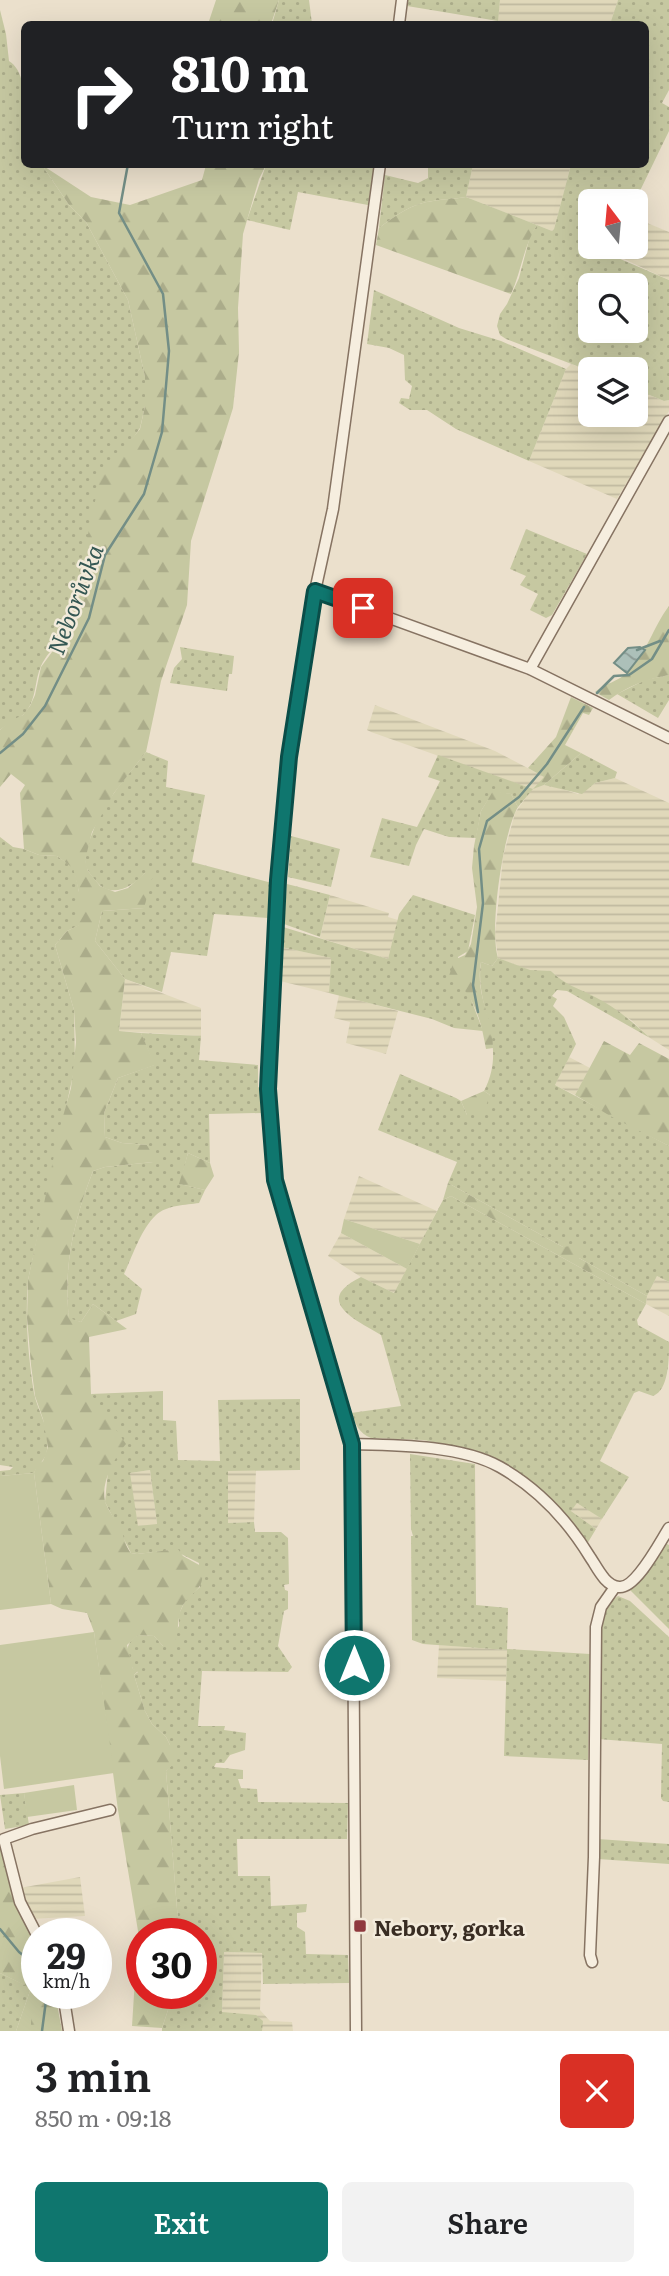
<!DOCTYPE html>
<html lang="en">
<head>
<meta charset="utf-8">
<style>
	:root { --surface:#fff; --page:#f2f2f2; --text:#202124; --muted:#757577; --accent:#0f766e }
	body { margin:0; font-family:Literata,serif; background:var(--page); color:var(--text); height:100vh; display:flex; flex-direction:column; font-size:26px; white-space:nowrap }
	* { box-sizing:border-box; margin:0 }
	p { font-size:23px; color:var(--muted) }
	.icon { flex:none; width:38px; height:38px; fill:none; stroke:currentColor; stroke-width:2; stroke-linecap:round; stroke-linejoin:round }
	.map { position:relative; height:2031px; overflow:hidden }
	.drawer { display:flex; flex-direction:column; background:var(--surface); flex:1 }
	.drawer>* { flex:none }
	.guide { position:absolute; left:21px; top:21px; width:628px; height:147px; border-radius:10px; box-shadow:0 7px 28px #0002; background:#202124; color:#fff; overflow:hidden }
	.needle { width:46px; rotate:344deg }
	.tools { position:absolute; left:578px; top:189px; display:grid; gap:14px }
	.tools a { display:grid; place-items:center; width:70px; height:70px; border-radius:10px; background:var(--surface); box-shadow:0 7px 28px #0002; font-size:35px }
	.speed { position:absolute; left:21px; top:1918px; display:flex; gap:14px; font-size:35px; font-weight:700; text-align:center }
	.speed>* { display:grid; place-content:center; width:91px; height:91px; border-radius:50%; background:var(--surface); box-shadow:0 7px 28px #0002; line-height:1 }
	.speed small { font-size:18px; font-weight:400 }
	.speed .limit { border:10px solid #d22; background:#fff; color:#111 }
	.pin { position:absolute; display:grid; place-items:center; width:60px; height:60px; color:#fff; margin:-30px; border-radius:14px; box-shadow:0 4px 10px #0006 }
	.me { position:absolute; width:77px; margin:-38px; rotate:0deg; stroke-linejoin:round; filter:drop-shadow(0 0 5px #0008) }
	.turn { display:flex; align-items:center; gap:24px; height:147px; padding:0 35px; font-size:32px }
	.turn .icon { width:91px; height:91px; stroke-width:2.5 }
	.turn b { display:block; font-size:49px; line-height:60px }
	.round { display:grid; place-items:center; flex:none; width:74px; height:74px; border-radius:10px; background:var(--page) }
	.headline { display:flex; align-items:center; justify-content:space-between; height:119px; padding:0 35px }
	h1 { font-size:42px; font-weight:600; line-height:52px }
	.button { display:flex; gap:14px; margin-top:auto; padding:14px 35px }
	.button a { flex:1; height:80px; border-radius:10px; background:var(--accent); color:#fff; font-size:28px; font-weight:600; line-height:80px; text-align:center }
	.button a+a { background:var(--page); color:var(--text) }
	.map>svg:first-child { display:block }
	.farmland { fill:url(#farmland-rules) }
	.grass { fill:url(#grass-dots); fill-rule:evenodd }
	.forest { fill:url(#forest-firs) }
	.garden { fill:#c6c8a1 }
	.water { fill:url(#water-waves); stroke:#738e86; stroke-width:2 }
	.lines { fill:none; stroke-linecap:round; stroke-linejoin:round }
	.stream { stroke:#738e86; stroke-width:2.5 }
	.minor-casing { stroke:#867362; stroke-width:13 }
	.minor { stroke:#f6eedf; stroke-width:10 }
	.route-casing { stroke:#0a4d48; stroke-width:18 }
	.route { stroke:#0f766e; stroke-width:12 }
	.poi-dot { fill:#8f383d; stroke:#f3ebdb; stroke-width:2.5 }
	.labels { text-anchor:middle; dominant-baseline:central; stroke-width:5; stroke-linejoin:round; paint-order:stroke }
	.poi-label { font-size:21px; font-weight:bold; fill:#392d23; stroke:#f3ebdb; text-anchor:start }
	.water-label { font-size:23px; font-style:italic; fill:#345753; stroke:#f3ebdb }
</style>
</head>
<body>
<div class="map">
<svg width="669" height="2031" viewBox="0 0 669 2031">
	<defs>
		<pattern id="farmland-rules" width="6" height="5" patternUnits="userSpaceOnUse" patternTransform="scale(1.75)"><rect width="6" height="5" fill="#e0d8ba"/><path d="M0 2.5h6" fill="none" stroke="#c1baa0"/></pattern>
		<pattern id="grass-dots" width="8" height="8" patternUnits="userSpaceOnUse" patternTransform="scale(1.75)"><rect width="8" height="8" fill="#c6c8a1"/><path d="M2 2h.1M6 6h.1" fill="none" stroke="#abac8a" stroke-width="1.8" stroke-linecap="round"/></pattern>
		<pattern id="forest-firs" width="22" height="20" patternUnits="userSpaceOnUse" patternTransform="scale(1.75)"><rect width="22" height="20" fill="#c6c8a1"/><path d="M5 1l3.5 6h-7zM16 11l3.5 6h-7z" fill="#abac8a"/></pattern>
		<pattern id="water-waves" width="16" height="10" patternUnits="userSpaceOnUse" patternTransform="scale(1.75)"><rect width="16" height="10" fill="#acc0b9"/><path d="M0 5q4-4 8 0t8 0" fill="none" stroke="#8d9c96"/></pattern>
	</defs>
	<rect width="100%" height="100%" fill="#ebe0cc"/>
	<path class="farmland" d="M500,0H618L610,24H497Z
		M473,165H571L554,229L552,231L466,197Z
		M635,218L669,232V280L611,253L610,247H635Z
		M571,364L590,371V415H635V389L664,401L669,400V411L617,499L529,461L566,369Z
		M375,705L495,751L545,777L535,788L544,785L552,786L578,794L595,783L615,778L669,803V1050L650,1038L631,1020L592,996L567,985L551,971H530L498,958L495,935L503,857L515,813L532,789L371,732L367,730Z
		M330,895L389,913L388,917L398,920L388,959L320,938Z
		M281,947L331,958L329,993L280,981Z
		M125,979L201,1008V1036L119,1031Z
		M339,995L398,1011L386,1054L346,1043L350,1022L334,1018Z
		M569,1057L590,1068L575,1095L555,1085Z
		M359,1176L437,1211L420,1244L344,1219Z
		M341,1233L407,1269L394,1293L361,1277L328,1256Z
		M657,1276L669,1282V1316L646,1304L647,1296Z
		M150,1470L157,1525L138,1527L129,1473Z
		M228,1470H256L254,1522L228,1523Z
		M577,1502L602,1519L596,1529L571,1511Z
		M439,1645L507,1650L506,1681L437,1678Z
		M80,1877L85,1916L31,1919L20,1888Z
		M224,1952L262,1953L260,2010L270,2021L292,2022L293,2031H262V2021L222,2013Z"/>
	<path class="grass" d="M279,0H309L312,24H272Z
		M408,0H500L498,21L407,6Z
		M618,0H669V90L662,103L669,107V131L635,201H590V247H610L611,255L669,280V400L664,401L635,389V369H590V371L506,339L500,335L497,326L500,314L507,304L519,278L530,236L537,225L552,231L554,229L571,165L646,164V24H610ZM590,285H635V331H590Z
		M0,10L6,34L9,61C33,75 24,140 24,164L42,165L69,205L86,222L128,300L145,377V406L140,428L132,440C118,471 101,502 90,533C81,559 83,586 76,612C70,634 50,647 41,666C34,682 37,697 26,712C20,719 8,723 0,730Z
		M266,165H374L368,205L298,192L290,230L247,220Z
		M428,165H473L466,197C454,199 444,199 433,201C412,203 395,216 379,228L385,175L418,183L428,178Z
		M374,290L459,328L501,341L566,369L529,461L456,429L427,410H410L399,403L401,398L409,399L412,386L405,380L404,355L389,348L367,344Z
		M526,529L587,554L552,615L546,618L530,610L538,594L520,585L526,576L510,569Z
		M180,647L234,656L232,674H229L227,691L170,683L174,668L182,659Z
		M669,675V700L658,718L617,694L645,680Z
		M146,752L168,761L166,787L205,795L192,862L272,883L268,918L214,914L207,956L171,952L162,992L125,979L95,941L102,911L144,908L145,873C131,889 109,899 95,880C90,874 85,868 85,860C85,853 89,841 92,834C102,803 127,777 146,752Z
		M581,753L617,772L615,778L595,783L582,794L544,785Z
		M438,755L533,789L518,807L511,794L493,792L481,811L476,838L449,837L424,829L416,845L409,866L370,857L382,818L417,827L440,781L428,777Z
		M291,836L340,849L331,887L288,877Z
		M0,837L13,847L24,849L39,855L57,856L74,868L79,892L80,925L67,931L55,945L74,1010L75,1066L28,1280C25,1317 28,1356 34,1393C38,1412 51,1430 47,1450C46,1460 38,1464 34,1473L0,1476V1471L10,1470L13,1467L0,1465Z
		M287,884L330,895L320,937L284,924Z
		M413,895L475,915L468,951L458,957L459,982L469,994L483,1031L454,1028L432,1019L329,993L331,958L281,947L283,927L388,959L399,914Z
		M498,958L530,970L551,971C565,985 578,988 595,997C615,1007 633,1022 650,1038L567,991L557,990L552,996L557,999L553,1006L564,1017L576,1044L555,1085L669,1146V1282L657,1276L647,1296L579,1258L569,1247H563L448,1183L457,1162L378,1130L400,1074L456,1098L461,1101L467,1115L490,1095L484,1091C509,1043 474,1008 481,962L492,966Z
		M141,1033L201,1036L199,1060L258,1065V1087L260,1088L262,1113L209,1114L210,1163L188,1153L180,1184L205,1190L199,1203C186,1205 167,1205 156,1215C141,1229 133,1255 124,1274L142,1289L136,1314L116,1321L93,1304L81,1322L69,1319C63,1266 74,1220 93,1171L105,1167L153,1162L147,1145L122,1143L105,1137L104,1113L118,1078L154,1065Z
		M451,1196L646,1304L637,1320L638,1325L669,1342C669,1359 669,1390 653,1396L639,1391L634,1393L600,1461L629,1477L602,1519L577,1503L571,1511L596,1529L587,1544L561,1509L533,1483L487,1454L424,1440L371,1438C359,1433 356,1425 351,1413L401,1406L381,1335C356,1320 312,1301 361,1277L394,1293L443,1200Z
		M163,1391V1420L176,1421L178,1460L220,1461L218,1400L300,1399V1470L228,1471V1523L254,1522L255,1532H281L288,1538L289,1584L284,1585L285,1590L288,1591V1609L284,1611L278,1646L292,1667L288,1672L202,1671L198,1726H225L224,1730L246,1733L245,1750L230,1755L224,1763H216L214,1767L243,1770V1779H238L241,1788L257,1789L258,1802L348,1803L347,1839H237L238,1876H270L271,1906L307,1904L306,1912L297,1913V1927L305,1932L306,1954L348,1955L349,1983L263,1984L262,1953L224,1952L222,2012L256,2015L263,2021L262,2031H162V2028L168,2010L169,1993H201V1934H179L166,1771L171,1765L170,1745L166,1737L152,1724L145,1711L134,1675L138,1672L133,1669C127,1655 123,1644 138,1635L154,1636L163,1646L179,1626V1614L186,1599L200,1587L199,1563L173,1550L137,1554L131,1553L105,1502L108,1471L115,1456L91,1394ZM150,1470L157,1524L138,1526L130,1473Z
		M410,1454L475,1464L476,1605L508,1608L507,1649L590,1654L588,1760L504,1756L507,1650L423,1644L412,1640L411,1536H413L411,1529Z
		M665,1543L669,1545V1629L630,1590L640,1582Z
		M618,1596L630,1601L669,1637V1802L663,1801L661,1798L662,1744L598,1739L600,1621L608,1604Z
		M24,1793L29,1825L5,1829L0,1795Z
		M598,1839L669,1844V1864L598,1859Z
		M0,1973L31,1988L16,2031H0Z"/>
	<path class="forest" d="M216,0H279L271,24H208Z
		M42,165L91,197L130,205L202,180L206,165H266L259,179L243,234L238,308L239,352L233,408L191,541L187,605L161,681L146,752L114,793L92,832L85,860L88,871L100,886L115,892L128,888L145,873L153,875L144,908L102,911L95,941L125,979L119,1031L141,1033L155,1065L118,1078L104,1113L105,1137L122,1143L147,1145L156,1154L153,1162L105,1167L93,1171C74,1220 63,1266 69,1318L81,1322L93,1304L127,1329L89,1337L91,1394L126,1444C114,1458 99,1486 106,1504C110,1514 118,1523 122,1533C125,1540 126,1547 131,1553L137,1554L178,1549L183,1556L201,1566C208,1594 186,1590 180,1613C177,1624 179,1635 173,1646H163L154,1636L138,1635L127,1645L133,1669L139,1670L134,1675L145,1711L152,1724L166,1737L170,1745L175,1750L176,1762L166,1771L179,1934H142V1993H169L168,2010L162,2028L132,2026L138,1931L118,1810L94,1632L87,1613L62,1609L51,1604L34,1473L37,1465L43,1461L48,1447L43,1419L35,1396L31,1365L27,1318L28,1280L60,1127L71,1088L76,1042L74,1010L55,945L67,931L79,925V892L73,868L57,856L39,855L24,849L20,793L25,785L11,774L0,787V730L10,721L23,715L30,706L35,695L41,667L71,626L83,584V558L100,478L140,429L145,406V377L128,300L86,222L69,205Z
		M466,197L537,225C524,245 521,272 511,294L376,245L379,228C395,216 412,203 433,201C444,199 454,199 466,197Z
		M669,606V675C646,679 628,686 609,700L595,692C605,683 618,682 628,672C647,653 653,627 669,606Z
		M571,697L593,708L589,715L583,713L565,745L581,753L544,785L533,789L544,777L528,768L556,737Z
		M493,791L511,794L518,807C503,832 489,930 498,958L492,966L481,962C475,997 493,1016 493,1048L486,1049C481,1021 474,992 449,976L454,960L465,955L471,944L477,907L472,868L474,846L481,811Z
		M604,1041L630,1055L639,1043L669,1059V1146L612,1117L575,1095Z
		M484,1091L490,1095L486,1106L478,1115H467L461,1101Z
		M188,1153L210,1163L214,1176L205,1190L179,1184Z
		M448,1183L563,1247L578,1245L582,1253L579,1258L647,1296L646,1304L451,1196L443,1200Z
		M0,1843L15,1901L23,1921L37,1944V1993H55L62,2031H31L30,1988L0,1973Z"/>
	<path class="garden" d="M344,1219L420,1244L407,1269L341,1233Z
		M34,1473L51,1604L0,1610V1476Z
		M94,1632L114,1773L4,1789L0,1756V1645Z
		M74,1785L77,1810L27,1817L24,1793Z
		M31,1988V2031H16Z"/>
	<path class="water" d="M640,647L645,650L627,673L614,663L628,648Z"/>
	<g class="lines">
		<path class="stream" d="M637,650L660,641
			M597,693L614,676L629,675L652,659L669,630
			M0,753L23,734L45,706L89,618L105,555L144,494L162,432L169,351L163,294L119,213L128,164
			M478,1012L473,985L483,903L479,849L487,821L519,797L547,764L584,707
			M0,1929L19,1952L37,1966
			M42,2031L47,1993"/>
		<g class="minor-casing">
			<path id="minor" d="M399,24L402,0
				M315,591L530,669L669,738
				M530,669L669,421
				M352,1444C396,1445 461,1445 500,1467C537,1488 568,1521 590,1557C597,1567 605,1586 619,1587C636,1589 660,1542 669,1528
				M37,1935L20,1902L4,1839L32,1829L110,1810
				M592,1962L590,1955L594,1857L596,1627L601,1607L615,1587
				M63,1993L69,2031
				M356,2031L352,1444L275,1180L268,1089L278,880L289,757L315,591L333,509L380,164"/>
		</g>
		<use href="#minor" class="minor"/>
	</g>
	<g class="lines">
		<g class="route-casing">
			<path id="route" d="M354,1665L352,1444L275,1180L268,1089L278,880L289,757L315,591L363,608"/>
		</g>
		<use href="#route" class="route"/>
	</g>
	<rect class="poi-dot" x="353" y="1919" width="14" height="14" rx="3.5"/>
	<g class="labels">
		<g class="poi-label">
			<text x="374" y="1926">Nebory, gorka</text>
		</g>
		<g class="water-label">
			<text transform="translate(74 599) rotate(-69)">Neborůvka</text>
		</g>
	</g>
</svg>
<div class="tools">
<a><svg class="needle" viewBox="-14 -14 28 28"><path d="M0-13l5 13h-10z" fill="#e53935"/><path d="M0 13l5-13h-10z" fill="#757577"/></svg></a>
<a><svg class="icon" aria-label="search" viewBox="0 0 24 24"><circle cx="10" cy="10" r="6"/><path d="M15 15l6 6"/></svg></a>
<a><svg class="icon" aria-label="layers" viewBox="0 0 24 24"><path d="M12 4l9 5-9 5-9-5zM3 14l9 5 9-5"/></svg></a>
</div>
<div class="speed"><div>29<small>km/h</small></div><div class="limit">30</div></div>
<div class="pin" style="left:363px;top:608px;background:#d93025"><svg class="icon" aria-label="arrive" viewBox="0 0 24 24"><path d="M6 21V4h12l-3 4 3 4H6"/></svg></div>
<svg class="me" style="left:354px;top:1665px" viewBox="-20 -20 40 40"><circle r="17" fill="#0f766e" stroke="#fff" stroke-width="3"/><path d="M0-11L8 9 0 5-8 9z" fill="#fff"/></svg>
<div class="guide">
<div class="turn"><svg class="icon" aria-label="right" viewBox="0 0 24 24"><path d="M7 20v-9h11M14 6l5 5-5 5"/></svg><div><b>810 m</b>Turn right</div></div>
</div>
</div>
<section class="drawer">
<div class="headline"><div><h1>3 min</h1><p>850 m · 09:18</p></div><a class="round" style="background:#d93025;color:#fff"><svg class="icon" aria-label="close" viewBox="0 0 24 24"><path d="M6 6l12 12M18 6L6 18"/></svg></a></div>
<div class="button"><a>Exit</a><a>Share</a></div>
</section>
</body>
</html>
